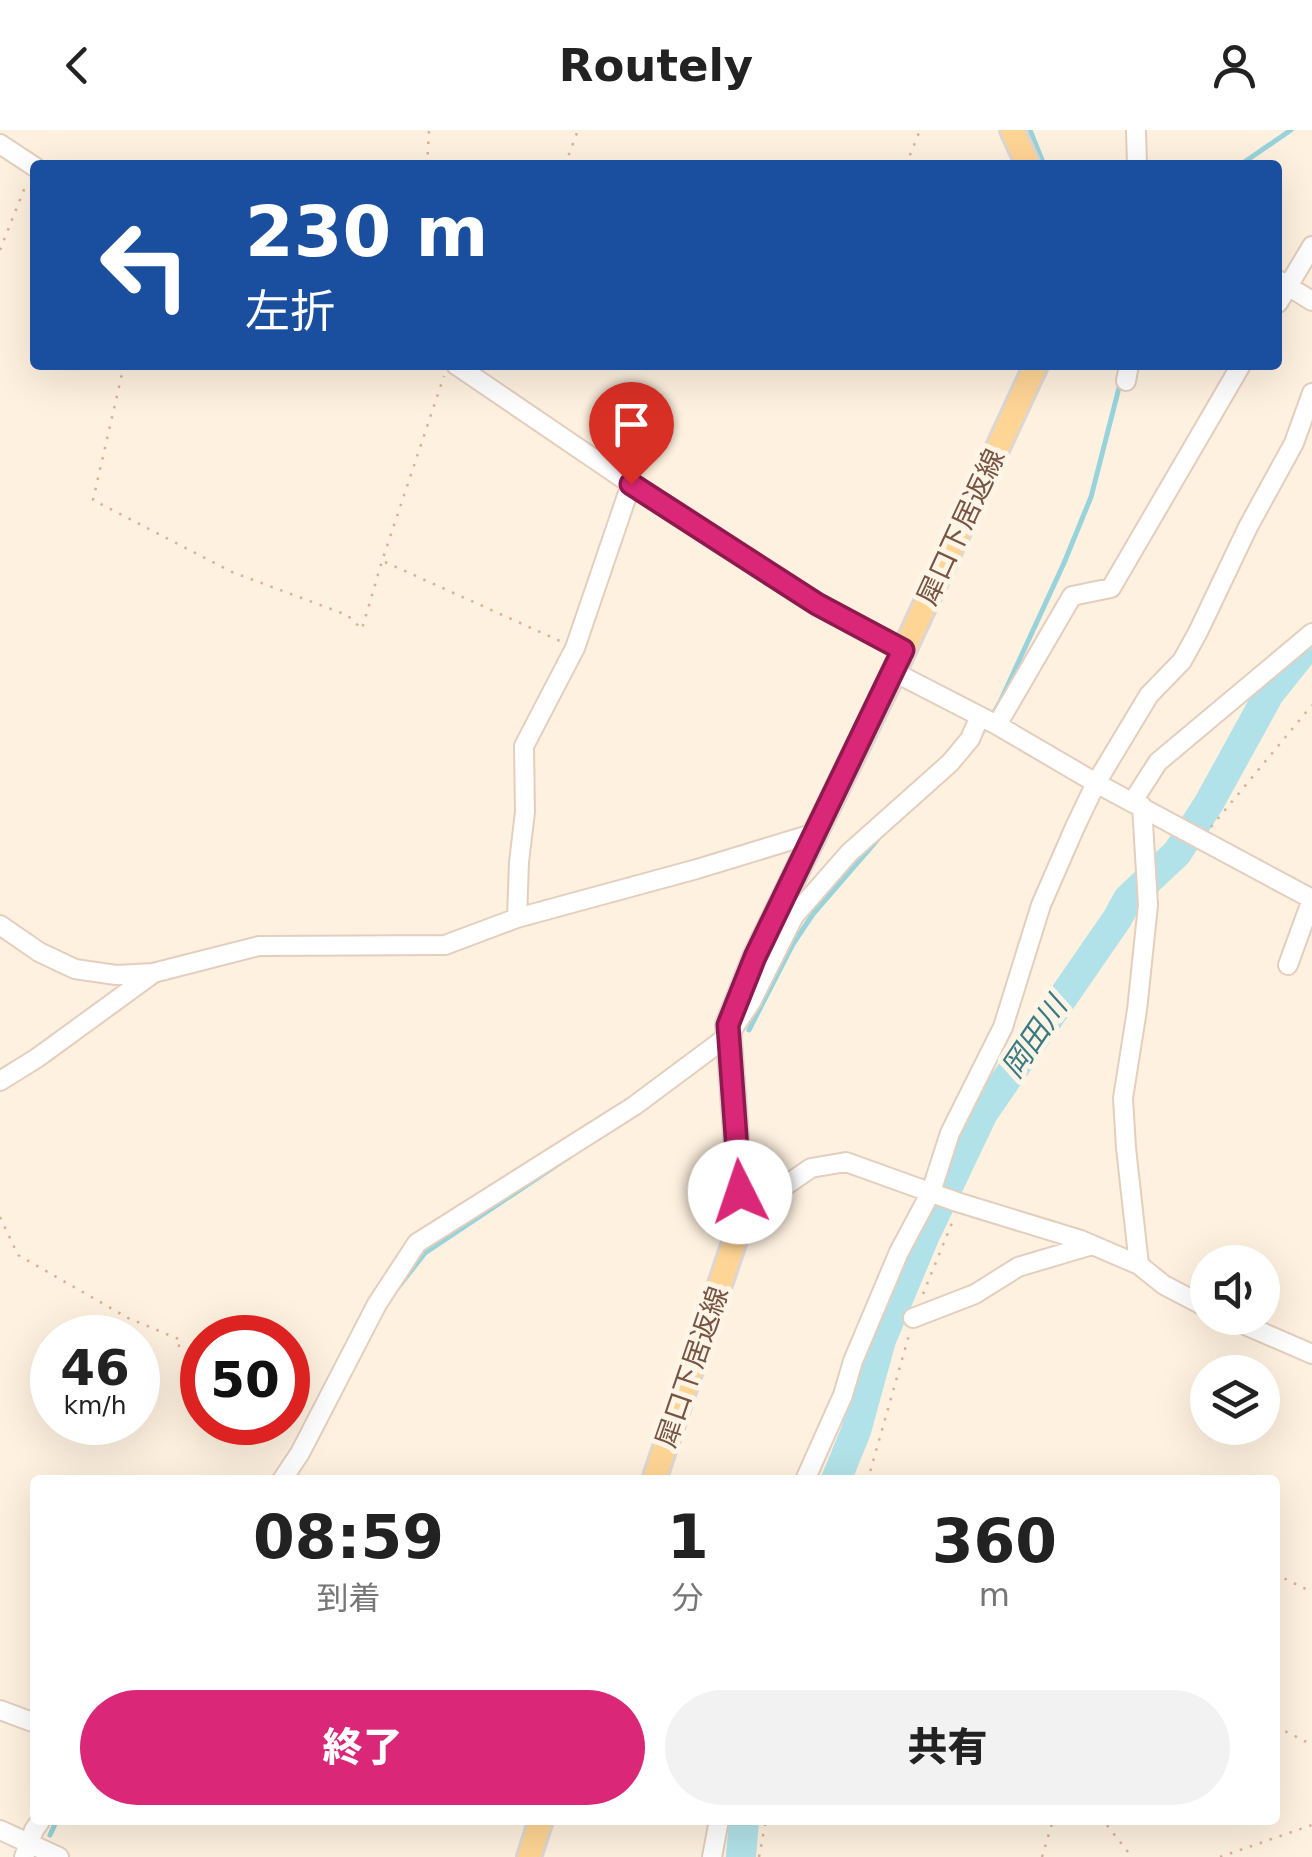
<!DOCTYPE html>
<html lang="ja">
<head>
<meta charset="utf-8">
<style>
	:root { --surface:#fff; --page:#f2f2f2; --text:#222; --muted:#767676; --accent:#db2777 }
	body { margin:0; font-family:"DejaVu Sans","Noto Sans JP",sans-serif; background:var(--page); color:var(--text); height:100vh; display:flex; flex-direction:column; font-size:38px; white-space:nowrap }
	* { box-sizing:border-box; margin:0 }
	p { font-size:32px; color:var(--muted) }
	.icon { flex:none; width:55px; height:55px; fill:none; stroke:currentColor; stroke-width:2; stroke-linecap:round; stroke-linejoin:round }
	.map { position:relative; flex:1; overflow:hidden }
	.details { position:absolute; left:30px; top:1345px; width:1250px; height:350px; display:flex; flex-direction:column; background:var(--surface); border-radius:10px; box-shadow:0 10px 40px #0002 }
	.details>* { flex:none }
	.guide { position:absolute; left:30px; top:30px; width:1252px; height:210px; border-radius:10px; box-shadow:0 10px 40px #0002; background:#1a4fa0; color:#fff; overflow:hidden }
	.tools { position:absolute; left:1190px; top:1115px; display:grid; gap:20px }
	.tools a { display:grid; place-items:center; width:90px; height:90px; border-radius:50%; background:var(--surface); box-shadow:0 10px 40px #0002; font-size:50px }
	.speed { position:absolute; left:30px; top:1185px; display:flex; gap:20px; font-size:50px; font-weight:700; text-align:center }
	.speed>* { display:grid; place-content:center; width:130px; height:130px; border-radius:50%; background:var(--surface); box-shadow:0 10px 40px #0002; line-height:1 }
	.speed small { font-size:25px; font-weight:400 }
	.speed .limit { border:15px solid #d22; background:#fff; color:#111 }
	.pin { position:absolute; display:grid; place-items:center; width:85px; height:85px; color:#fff; margin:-102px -42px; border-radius:50% 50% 50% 0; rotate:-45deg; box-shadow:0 0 10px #0007 }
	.pin .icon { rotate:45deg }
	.me { position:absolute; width:110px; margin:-55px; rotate:356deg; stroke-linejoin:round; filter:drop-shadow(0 0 8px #0008) }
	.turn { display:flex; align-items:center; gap:35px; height:210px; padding:0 50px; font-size:45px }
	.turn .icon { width:130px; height:130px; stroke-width:2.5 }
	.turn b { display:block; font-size:70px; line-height:85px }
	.eta { display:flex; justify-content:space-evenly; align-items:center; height:170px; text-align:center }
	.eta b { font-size:60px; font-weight:800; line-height:70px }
	.button { display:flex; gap:20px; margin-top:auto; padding:20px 50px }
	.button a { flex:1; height:115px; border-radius:60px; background:var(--accent); color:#fff; font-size:40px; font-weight:800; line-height:115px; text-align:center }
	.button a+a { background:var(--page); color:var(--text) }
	header { display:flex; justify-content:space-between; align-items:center; height:130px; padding:0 50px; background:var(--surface); font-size:45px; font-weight:800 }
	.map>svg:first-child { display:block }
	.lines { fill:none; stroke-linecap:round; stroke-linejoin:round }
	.stream { stroke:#98d3db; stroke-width:5 }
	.river { stroke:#b2e2e9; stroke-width:30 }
	.minor-casing { stroke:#e4cebd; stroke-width:22 }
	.major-casing { stroke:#ded6d2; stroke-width:28 }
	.path { stroke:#dab098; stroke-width:2.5; stroke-dasharray:2.5 8; stroke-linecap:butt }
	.minor { stroke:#fff; stroke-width:18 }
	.major { stroke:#ffd595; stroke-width:22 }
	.route-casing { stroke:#8e194d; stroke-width:25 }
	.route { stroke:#db2777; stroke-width:18 }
	.labels { text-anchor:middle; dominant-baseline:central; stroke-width:10; stroke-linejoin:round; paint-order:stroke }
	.street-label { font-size:28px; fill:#765545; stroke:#fff5e7 }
	.water-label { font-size:30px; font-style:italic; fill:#3b7a84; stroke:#fff5e7 }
</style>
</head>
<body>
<header><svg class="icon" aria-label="back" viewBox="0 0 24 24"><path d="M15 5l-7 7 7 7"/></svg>Routely<svg class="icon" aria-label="person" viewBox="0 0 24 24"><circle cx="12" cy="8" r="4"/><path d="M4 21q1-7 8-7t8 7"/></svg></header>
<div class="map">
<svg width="1312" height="1727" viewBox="0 0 1312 1727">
	<rect width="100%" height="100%" fill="#fef1df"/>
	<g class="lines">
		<path class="stream" d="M1030,0L1044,35
			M1240,35L1291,0
			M980,606L1000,572L1064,433L1091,367L1121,250
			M749,900L793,814L813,784L878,709
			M396,1160L425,1123L569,1027
			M314,1313L325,1292
			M50,1705L57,1690"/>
		<path class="river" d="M836,1350L856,1301L881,1210L925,1105L983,983L1117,789L1128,769L1177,723L1209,673L1269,564L1312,510
			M741,1727L744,1690"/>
		<g class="minor-casing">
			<path id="minor" d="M1136,0L1137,35
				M0,14L35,37
				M1278,150L1312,171
				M1278,173L1312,116
				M456,235L631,354L817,474L903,520
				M1126,251L1129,235
				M894,542L997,595L1096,653L1312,769
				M997,595L1072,466L1111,458L1241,235
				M1133,671L1158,632L1312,503
				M517,788L519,732L525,682L524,616L575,518L631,354
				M0,795L39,822L75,839L116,845L153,843L259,816L445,815L517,788L697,739L815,703
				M1288,835L1312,769
				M0,951L37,928L151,845
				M740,1062H776L811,1038L846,1032L957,1072L1081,1110L1139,1135L1164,1155L1208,1178
				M1139,1135L1126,1018L1123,968L1137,880L1148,775L1142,676
				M913,1188L975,1164L1018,1137L1092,1115
				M1229,1188L1312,1224
				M282,1350L300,1323L377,1174L417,1113L634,976L728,906L751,872L794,786L849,723L950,633L970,609L980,586
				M805,1350L843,1265L853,1231L899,1122L931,1062L950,1003L1003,897L1041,775L1075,697L1096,653L1149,565L1182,531L1198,502L1248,397L1294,313L1312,263
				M0,1580L35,1593
				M0,1700L59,1727
				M24,1727L34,1700L41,1690
				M712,1727L719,1690"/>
		</g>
		<g class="major-casing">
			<path id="major" d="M1012,0L1028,35
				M654,1350L736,1107L740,1062L728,895L755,827L894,542L1036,235
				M529,1727L541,1690"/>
		</g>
		<path class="path" d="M427,35L429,0
			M565,35L578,0
			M906,35L920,0
			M0,120L27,52
			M124,235L93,370L232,442L347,485L362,499L382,431L444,246
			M385,432L560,511
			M1211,697L1312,575
			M0,1087L18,1125L128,1188L181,1210L176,1224
			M923,1164L954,1088
			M865,1350L870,1342L909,1205
			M1275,1444L1312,1462
			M1275,1599L1287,1602L1312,1615
			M1098,1690L1106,1694L1132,1727
			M759,1727L766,1690
			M1042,1727L1053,1690
			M1220,1727L1312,1695"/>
		<use href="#minor" class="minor"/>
		<use href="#major" class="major"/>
	</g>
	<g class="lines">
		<g class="route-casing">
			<path id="route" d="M631,354L817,474L903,520L755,827L728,895L740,1062"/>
		</g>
		<use href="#route" class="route"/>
	</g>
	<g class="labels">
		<g class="street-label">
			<text transform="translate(961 397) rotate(-65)">犀口下居返線</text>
			<text transform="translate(692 1237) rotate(-71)">犀口下居返線</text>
		</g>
		<g class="water-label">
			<text transform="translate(1034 907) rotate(-56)">岡田川</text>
		</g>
	</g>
</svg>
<div class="tools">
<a><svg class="icon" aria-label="sound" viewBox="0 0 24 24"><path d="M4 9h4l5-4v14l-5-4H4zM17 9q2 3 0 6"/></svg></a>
<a><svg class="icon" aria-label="layers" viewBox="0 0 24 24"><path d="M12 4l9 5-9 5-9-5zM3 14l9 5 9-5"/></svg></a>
</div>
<div class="speed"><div>46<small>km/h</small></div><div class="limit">50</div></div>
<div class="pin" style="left:631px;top:354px;background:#d93025"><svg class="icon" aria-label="arrive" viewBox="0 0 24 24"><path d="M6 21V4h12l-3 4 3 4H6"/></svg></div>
<svg class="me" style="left:740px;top:1062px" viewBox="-20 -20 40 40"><circle r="19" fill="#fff"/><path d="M0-13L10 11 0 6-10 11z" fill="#db2777"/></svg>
<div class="guide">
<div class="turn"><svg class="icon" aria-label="left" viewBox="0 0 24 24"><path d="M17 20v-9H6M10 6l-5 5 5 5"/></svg><div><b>230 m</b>左折</div></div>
</div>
<section class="details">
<div class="eta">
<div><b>08:59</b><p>到着</p></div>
<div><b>1</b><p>分</p></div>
<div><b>360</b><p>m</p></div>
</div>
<div class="button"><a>終了</a><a>共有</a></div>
</section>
</div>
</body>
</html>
